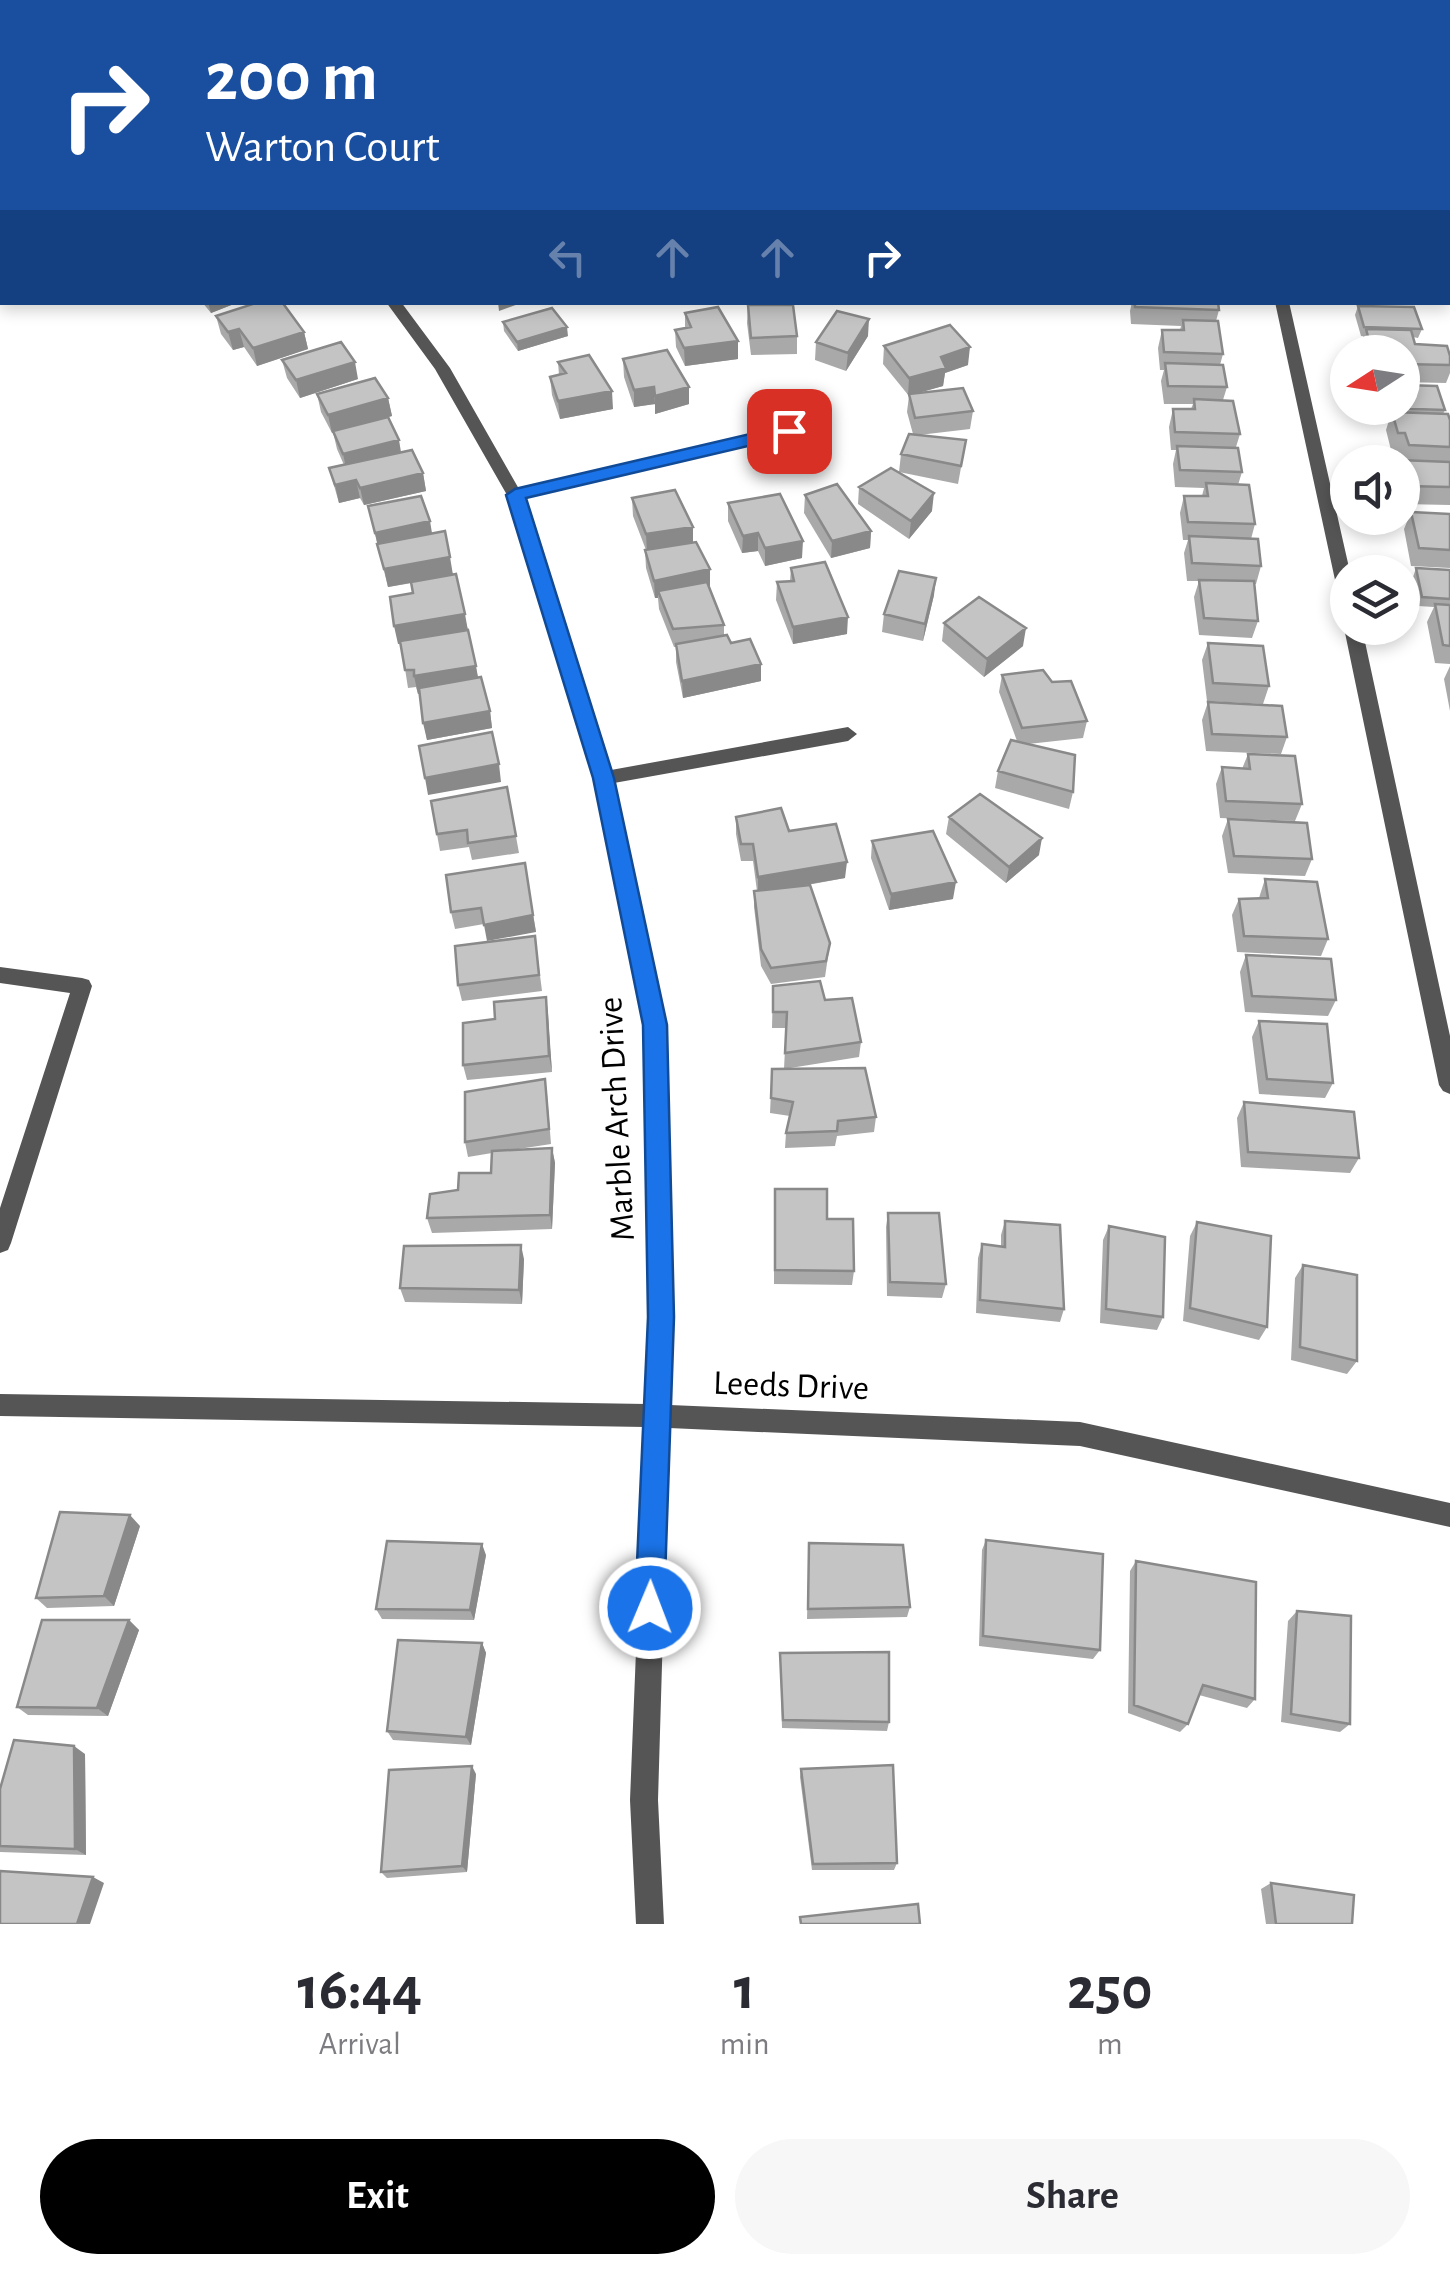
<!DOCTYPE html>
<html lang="en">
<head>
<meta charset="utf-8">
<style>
	:root { --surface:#fff; --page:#f7f7f7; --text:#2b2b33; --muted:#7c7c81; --accent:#000 }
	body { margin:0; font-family:"Alegreya Sans",sans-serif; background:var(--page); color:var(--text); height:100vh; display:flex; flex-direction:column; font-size:38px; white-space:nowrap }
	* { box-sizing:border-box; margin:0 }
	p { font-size:32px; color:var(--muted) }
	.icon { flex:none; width:55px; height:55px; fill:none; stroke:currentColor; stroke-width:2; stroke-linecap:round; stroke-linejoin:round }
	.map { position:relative; height:1924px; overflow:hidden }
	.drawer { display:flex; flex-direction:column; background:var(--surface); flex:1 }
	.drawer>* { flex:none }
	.banner { position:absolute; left:0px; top:0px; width:1450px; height:305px; box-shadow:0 5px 15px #0003; background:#1a4fa0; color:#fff; overflow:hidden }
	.needle { width:65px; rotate:258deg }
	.tools { position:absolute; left:1330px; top:335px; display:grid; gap:20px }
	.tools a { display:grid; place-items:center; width:90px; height:90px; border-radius:50%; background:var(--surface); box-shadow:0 5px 15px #0003; font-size:50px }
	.pin { position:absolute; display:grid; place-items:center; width:85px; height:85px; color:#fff; margin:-42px; border-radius:20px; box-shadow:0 5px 15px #0006 }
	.me { position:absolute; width:110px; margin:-55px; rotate:1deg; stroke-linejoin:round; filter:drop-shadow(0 0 8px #0008) }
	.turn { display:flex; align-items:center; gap:35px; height:210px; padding:0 40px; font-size:45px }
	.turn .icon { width:130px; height:130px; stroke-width:2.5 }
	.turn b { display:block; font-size:70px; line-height:85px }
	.lanes { display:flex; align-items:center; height:95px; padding:0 40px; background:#0003; justify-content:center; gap:50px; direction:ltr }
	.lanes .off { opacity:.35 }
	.eta { display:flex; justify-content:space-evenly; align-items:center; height:170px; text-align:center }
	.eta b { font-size:60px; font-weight:600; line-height:70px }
	.button { display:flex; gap:20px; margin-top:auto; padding:20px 40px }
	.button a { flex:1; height:115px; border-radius:60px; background:var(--accent); color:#fff; font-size:40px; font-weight:600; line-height:115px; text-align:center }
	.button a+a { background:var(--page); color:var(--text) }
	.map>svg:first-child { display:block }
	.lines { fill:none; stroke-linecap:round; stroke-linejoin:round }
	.minor { fill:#555; fill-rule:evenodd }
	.wall { fill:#a9a9a9 }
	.shaded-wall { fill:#898989 }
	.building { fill:#c4c4c4; stroke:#898989; stroke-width:2.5 }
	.route { fill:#1a73e8; stroke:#114b97; stroke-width:2.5 }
	.labels { text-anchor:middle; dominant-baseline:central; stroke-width:10; stroke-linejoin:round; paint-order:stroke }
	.street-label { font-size:35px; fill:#000; stroke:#fff }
</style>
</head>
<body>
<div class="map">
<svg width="1450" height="1924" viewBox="0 0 1450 1924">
	<rect width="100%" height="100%" fill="#fff"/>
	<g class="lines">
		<path class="minor" d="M476,0H491L492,2H478Z
			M0,61L2,62V70L0,69Z
			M1448,205H1450V213H1448Z
			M386,302H401L450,368L519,489L789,426L797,431L789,436L524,498L611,770L848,727L857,734L848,741L614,783L665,1025L672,1317L670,1405L1080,1422L1450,1503V1527L1080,1446L669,1428L658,1800L664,1924H636L630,1800L645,1427L0,1416V1394L646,1404L650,1317L645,1025L595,778L507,495L435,369Z
			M1275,302H1289L1350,572L1348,609L1340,603Z
			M1348,624V628H1362L1450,1036V1094L1443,1091L1439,1085L1344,628Z
			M0,967L82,978L89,980L92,986L11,1243L8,1250L0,1253V1208L70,993L0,983Z"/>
	</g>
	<path class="wall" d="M573,0H635V2H573Z
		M815,0H877L880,2H817Z
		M1361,0H1404L1397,2H1365Z
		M1448,16H1450V71H1448Z
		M2,126V156L0,154V127Z
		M202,302H239L211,313Z
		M1132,302H1218L1219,310L1216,321L1223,354L1220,365L1227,387L1223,400L1240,434L1236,447L1242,472L1238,485L1255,524L1251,539L1261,566L1256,584H1254L1258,621L1252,638L1199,635L1194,597L1199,581H1187L1184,553L1188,540H1183L1180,513L1184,496H1202L1204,488L1175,487L1173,464L1176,450H1171L1169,427L1173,409H1191L1193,404H1164L1161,381L1164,370H1160L1158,348L1162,330H1180L1181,326L1131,324L1130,311Z
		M1350,302H1410L1409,304Z
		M748,305L797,336V354L751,355L747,323Z
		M1358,306L1422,329L1418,338L1413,337L1415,344L1450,356V373L1446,383L1402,382V352H1361L1360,347L1363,336H1361L1355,315Z
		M685,313L738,359L685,366L676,347L675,330L685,328Z
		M216,316L304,332L308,349L257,366L244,347L233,350L221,334Z
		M503,322L568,336L518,351L504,331Z
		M868,336L846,371L815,360L816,342Z
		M884,346L968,365L945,373L943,386L917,393L973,411L970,429L919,435L966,440L958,484L899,472L901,454L913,434L907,412L909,396L883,364Z
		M623,359L689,387V404L655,414V404L634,407L624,377Z
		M282,360L358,379L300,398L287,378Z
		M558,362L613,409L560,419L552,395L550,377L559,375Z
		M317,394L388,398L392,416L380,419L401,452L423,473L426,491L364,505L360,498L339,503L329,468L344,465L337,449L333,432L332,433L321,412Z
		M1379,408L1445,410L1443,414L1450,420V505L1402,504V462H1398L1399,460H1401L1398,451L1391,450L1386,430L1390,417H1382Z
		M859,487L932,511L909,539L858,504Z
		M805,495L871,531L870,548L831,558L804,513Z
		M632,498L693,543L724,625V636L731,643L761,664V681L683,698L676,662V647H674L659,609L658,598H655L646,568L645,550H646L633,516Z
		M728,503L802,558L765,566L758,551L742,553L728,521Z
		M368,506L432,534L453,574L468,630L478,678L490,711L492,728L427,740L419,693L418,694L416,687L408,688L401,643L398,644L413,593L412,583L388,587Z
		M1411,512L1450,514V568L1411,566L1404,529Z
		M791,568L847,634L793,644L776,600L777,582L790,581Z
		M1416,568L1450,570V664L1435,663L1427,622L1434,607L1418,606L1413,577Z
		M934,595L923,641L882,632L884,614Z
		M944,623L1023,646L984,677L942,641Z
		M1208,643L1269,686L1263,704L1207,701L1202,660Z
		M1450,666V711L1444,679Z
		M1002,675L1052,682L1087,721L1083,738L1028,744L1073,792L1069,809L995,788L998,771L1017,741L999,692Z
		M1208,702L1287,737L1281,754L1206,751L1202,720Z
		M1248,754L1302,804L1295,821L1220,818L1216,784L1222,767L1242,769Z
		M507,787L519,853L472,860L469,847L440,851L431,801Z
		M736,817L789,831L845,878L802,886L830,943L825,977L771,984L761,966L754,907V891H757L753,861H741L736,834Z
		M949,817L1039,855L1006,883L946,834Z
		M1228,819L1312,859L1305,876L1228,873L1222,836Z
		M872,842L953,899L889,910L871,858Z
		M525,863L536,932L484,924L455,929L451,912Z
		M1265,879L1328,939L1321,956L1237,952L1232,915L1239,899L1259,898Z
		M535,936L542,991L462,1001L458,985Z
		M1246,955L1336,1000L1328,1016L1245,1012L1240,972Z
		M773,986L825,1000L861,1042L859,1057L784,1069L786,1028H772Z
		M546,997L552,1072L467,1080L463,1065L495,1019Z
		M1259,1021L1333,1083L1325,1098L1259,1094L1252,1037Z
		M772,1069L876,1117L874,1132L837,1136L835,1146L785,1148L786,1133L790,1116L770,1113Z
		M547,1094L551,1144L512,1150L552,1148L555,1163L552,1229L432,1233L427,1218L458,1190L491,1173L492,1153L468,1157L465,1142Z
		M1244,1102L1359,1158L1350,1173L1241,1167L1237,1118Z
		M774,1203L827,1219L854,1271L852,1285L774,1284Z
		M888,1213L946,1284L942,1298L887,1296L886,1227Z
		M1005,1221L1064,1309L1060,1322L976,1313L978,1258L982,1244L1001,1246V1235Z
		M1197,1222L1267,1327L1259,1340L1183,1321L1190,1236Z
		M1109,1226L1163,1317L1157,1330L1100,1323L1103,1240Z
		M524,1259L522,1304L405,1302L400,1288Z
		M1303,1265L1357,1361L1347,1374L1291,1360L1295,1278Z
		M140,1526L114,1606L47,1608L36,1598Z
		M986,1540L1100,1650L1093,1659L979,1646L982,1550Z
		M809,1543L910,1607L907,1617L807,1619Z
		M486,1555L474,1620L382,1619L376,1609Z
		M1136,1561L1255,1699L1247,1708L1199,1695L1188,1724L1180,1732L1128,1713L1130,1571Z
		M1297,1611L1350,1724L1340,1732L1281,1722L1288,1621Z
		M129,1620L139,1630L108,1716L28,1715L17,1707Z
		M482,1643L486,1653L471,1745L393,1740L387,1731Z
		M780,1653L889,1722L887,1731L782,1728Z
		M85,1754L86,1855L0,1852V1789Z
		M801,1769L897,1863L894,1870H812L800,1777Z
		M476,1774L467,1872L387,1878L381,1872Z
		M1271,1883L1352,1924H1266L1261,1889Z"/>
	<path class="shaded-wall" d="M0,0H18V2H2V12L0,14Z
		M1381,0H1404L1397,2H1380Z
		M208,302H239L211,313Z
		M498,302H524L499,311Z
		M869,319L868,336L846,371L848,353Z
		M567,327L568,336L518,351L517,342Z
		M239,329L244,347L233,350L228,332Z
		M304,332L308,349L257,366L253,348Z
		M738,341V359L685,366L684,348Z
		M970,347L968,365L945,373L943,386L908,396L909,378L941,357Z
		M355,362L358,379L300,398L296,380Z
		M654,387L655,404L634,407V390Z
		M689,387V404L655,414V396Z
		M612,391L613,409L560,419L558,401Z
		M388,398L392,416L332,433L328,415Z
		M399,440L402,458L347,472L343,454Z
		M423,473L426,491L364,505L360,488Z
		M356,480L360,498L339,503L335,485Z
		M934,493L932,511L909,539L911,521Z
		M430,521L433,539L379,551L375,533Z
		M693,527V545L647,552L646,534Z
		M871,531L870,548L831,558L832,541Z
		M758,533V551L742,553L743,536Z
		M803,541L802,558L765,566V548Z
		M450,557L453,575L388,587L384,569Z
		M710,569V587L658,591V598H655L654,581Z
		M936,578L934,595L923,641L925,624Z
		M465,614L468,631L398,644L394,626Z
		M848,617L847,634L793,644V627Z
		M1026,628L1023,646L984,677L987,659Z
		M761,664V681L683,698L682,681Z
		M476,666L479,683L418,694L414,676Z
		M490,711L492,728L427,740L423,723Z
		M499,764L501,782L428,795L425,778Z
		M1042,838L1039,855L1006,883L1009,867Z
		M847,862L845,878L758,893V877Z
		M956,882L953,899L889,910L891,894Z
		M533,915L536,932L487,941L484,925Z
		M546,997L548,1013L552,1072L549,1056Z
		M552,1148L555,1163L552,1229L550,1215Z
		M521,1245L524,1259L522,1304L519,1290Z
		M130,1515L140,1526L114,1606L104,1596Z
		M482,1544L486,1555L474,1620L470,1610Z
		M129,1620L139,1630L108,1716L97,1708Z
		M482,1643L486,1653L471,1745L466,1737Z
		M74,1746L85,1754L86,1855L75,1849Z
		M472,1766L476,1774L467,1872L462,1866Z
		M93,1877L104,1883L90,1924H77Z"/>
	<path class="building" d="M27,0H67L76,2H23Z
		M351,0H402L405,2H354Z
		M590,0H624L616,2H594Z
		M831,0H877L880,2H834Z
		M1281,0H1346L1350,2H1285Z
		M1448,16H1450V37H1448Z
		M2,126V141L0,140V127Z
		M259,302H282L304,332L253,348L239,329L228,332L216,316Z
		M1135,302H1218L1219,310L1135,307Z
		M748,305H793L797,336L751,338Z
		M1358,306L1414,307L1422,329L1364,327Z
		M718,307L738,341L684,348L675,330L691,327L685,313Z
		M552,308L567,327L517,342L503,322Z
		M837,311L869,319L848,353L816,342Z
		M1183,320L1218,321L1223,354L1164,352L1162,330H1184Z
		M950,325L970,347L941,357L946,368L909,378L884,346Z
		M1366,329L1411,330L1415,344L1447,346L1450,356V365L1402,364V352H1372Z
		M341,342L355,362L296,380L282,360Z
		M667,350L689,387L655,396L654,387L634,390L623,359Z
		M589,355L612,391L558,401L550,377L566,373L558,362Z
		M1165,363L1223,365L1227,387L1168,386Z
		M375,378L388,398L328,415L317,394Z
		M1402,385L1437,386L1445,410L1385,408H1402Z
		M963,388L973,411L915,418L909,394Z
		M1194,399L1233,401L1240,434L1175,432L1173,409H1195Z
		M1392,412L1448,414L1450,420V447L1409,445L1405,433H1398Z
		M388,417L399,440L343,454L333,431Z
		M909,434L966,440L961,466L901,454Z
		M1177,446L1238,448L1242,472L1180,470Z
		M412,450L423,473L360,488L356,480L335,485L329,468Z
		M1399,460L1450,462V487L1406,486L1402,472V462H1400Z
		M891,468L934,493L911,521L859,487Z
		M1206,483L1249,485L1255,524L1188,522L1184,496H1208Z
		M837,484L871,531L832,541L805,495Z
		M675,490L693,527L646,534L632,498Z
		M780,494L803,541L765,548L758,533L743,536L728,503Z
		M421,496L430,521L375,533L368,506Z
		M1411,512L1450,514V550L1419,548Z
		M445,531L450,557L384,569L377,544Z
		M1189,536L1258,539L1261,566L1192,563Z
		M696,542L710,569L654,581L645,550Z
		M825,562L848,617L793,627L777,582L794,581L791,568Z
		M1416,568L1450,570V599L1422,597Z
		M899,571L936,578L925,624L884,614Z
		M456,574L465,614L394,626L390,597L413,593L411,582Z
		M1199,580L1254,581L1258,621L1204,618Z
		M707,582L724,625L673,629L658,591Z
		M979,597L1026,628L987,659L944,623Z
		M1435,604L1450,605V646L1443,645Z
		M468,630L476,666L414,676V670H405L400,641Z
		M727,635L731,643L750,639L761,664L682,681L676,644Z
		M1208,643L1263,646L1269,686L1213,683Z
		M1043,670L1052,682L1071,681L1087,721L1022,728L1002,675Z
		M481,677L490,711L423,723L419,688Z
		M1208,702L1282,706L1287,737L1212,734Z
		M492,732L499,764L425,778L419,746Z
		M1011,740L1075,755L1073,792L998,771Z
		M1248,754L1295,756L1302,804L1226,801L1222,767L1250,769Z
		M507,787L516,836L468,843L467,830L437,834L431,801Z
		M980,794L1042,838L1009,867L949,817Z
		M781,808L789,831L836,824L847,862L758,877L753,844H741L736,817Z
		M1228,819L1307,823L1312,859L1234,856Z
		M933,831L956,882L891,894L872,841Z
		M525,863L533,915L484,925L481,908L451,912L446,875Z
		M1265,879L1317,882L1328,939L1244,936L1239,899L1268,898Z
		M810,885L830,943L826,961L771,968L761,949L754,891Z
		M535,936L539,975L458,985L455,946Z
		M1246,955L1331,959L1336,1000L1252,996Z
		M820,981L825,1000L852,998L861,1042L785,1053L787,1012H773V986Z
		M546,997L549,1056L463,1065V1023L495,1019L494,1002Z
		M1259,1021L1327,1024L1333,1083L1267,1079Z
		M865,1068L876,1117L838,1121L837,1131L786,1133L793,1102L771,1098L772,1069Z
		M545,1079L549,1129L465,1142V1092Z
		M1244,1102L1354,1112L1359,1158L1248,1152Z
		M552,1148L550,1215L427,1218L430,1194L458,1190L459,1173H491L492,1151Z
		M775,1189H827V1219H853L854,1271L775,1270Z
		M888,1213H939L946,1284L890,1282Z
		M1005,1221L1060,1225L1064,1309L980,1300L982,1244L1005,1247Z
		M1197,1222L1271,1236L1267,1327L1190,1308Z
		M1109,1226L1165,1237L1163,1317L1106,1309Z
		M521,1245L519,1290L400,1288L404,1246Z
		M1303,1265L1357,1275V1361L1300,1347Z
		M60,1512L130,1515L104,1596L36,1598Z
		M986,1540L1103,1554L1100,1650L983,1636Z
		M387,1541L482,1544L470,1610L376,1609Z
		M809,1543L903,1545L910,1607L808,1609Z
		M1136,1561L1256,1582L1255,1699L1203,1685L1188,1724L1134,1705Z
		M1297,1611L1351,1616L1350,1724L1291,1714Z
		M42,1620H129L97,1708L17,1707Z
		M398,1640L482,1643L466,1737L387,1731Z
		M889,1652V1722L783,1720L780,1653Z
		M14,1740L74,1746L75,1849L0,1846V1789Z
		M893,1765L897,1863L813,1864L801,1769Z
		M472,1766L462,1866L381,1872L389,1770Z
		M0,1871L93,1877L77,1924H0Z
		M1271,1883L1354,1895L1352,1924H1276Z
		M918,1904L920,1924H801L800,1917Z"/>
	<path class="route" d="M789,425L798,431L795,435L526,498L614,778L667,1025L674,1317L664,1608L660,1618L650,1622L640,1618L635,1608L648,1317L643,1025L593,778L506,495L515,489Z"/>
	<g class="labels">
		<g class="street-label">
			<text transform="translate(617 1119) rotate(-93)">Marble Arch Drive</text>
			<text transform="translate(791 1386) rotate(2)">Leeds Drive</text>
		</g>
	</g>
</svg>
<div class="tools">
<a><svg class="needle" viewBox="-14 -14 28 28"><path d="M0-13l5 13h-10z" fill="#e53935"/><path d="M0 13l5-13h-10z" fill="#7c7c81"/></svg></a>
<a><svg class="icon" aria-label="sound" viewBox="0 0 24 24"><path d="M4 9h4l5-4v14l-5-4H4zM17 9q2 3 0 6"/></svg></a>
<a><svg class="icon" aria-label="layers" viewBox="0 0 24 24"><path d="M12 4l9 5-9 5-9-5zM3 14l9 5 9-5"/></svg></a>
</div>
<div class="pin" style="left:789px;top:431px;background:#d93025"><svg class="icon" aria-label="arrive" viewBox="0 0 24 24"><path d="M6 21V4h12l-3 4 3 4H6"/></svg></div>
<svg class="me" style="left:650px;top:1608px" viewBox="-20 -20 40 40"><circle r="17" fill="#1a73e8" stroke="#fff" stroke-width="3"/><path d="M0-11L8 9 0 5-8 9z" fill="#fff"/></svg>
<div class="banner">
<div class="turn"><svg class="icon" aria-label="right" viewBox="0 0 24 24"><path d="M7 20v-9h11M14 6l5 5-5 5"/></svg><div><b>200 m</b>Warton Court</div></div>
<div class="lanes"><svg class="icon off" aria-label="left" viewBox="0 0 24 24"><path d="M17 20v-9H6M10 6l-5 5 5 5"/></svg><svg class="icon off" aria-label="ahead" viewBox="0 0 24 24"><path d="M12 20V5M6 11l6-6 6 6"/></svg><svg class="icon off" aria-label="ahead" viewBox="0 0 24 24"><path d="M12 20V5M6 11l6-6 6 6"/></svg><svg class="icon" aria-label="right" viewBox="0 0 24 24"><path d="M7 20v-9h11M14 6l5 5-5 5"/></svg></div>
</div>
</div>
<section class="drawer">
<div class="eta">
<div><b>16:44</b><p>Arrival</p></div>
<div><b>1</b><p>min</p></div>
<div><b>250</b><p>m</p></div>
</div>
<div class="button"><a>Exit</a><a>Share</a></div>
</section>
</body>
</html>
